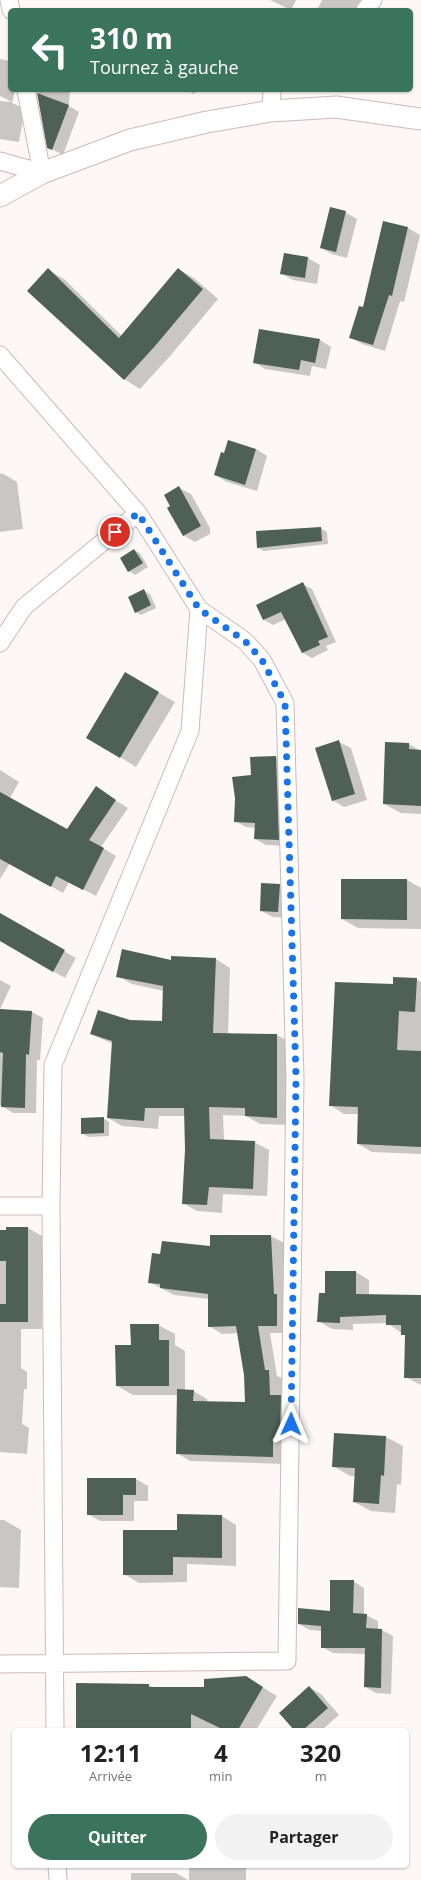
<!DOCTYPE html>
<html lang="fr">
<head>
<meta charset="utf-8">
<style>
	:root { --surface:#fff; --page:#f2f2f2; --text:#222; --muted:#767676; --accent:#3a745e }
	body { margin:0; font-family:"Open Sans",sans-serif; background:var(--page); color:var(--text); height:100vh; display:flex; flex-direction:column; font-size:15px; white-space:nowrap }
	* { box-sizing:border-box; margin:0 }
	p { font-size:13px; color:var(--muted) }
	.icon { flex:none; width:22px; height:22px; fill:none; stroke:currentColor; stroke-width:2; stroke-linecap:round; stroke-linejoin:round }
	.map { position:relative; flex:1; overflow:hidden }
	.panel { position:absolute; left:12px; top:1728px; width:397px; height:140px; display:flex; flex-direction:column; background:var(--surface); border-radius:6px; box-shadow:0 1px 3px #0004 }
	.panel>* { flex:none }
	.banner { position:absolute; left:8px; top:8px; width:405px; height:84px; border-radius:6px; box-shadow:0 1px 3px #0004; background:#3a745e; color:#fff; overflow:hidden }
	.pin { position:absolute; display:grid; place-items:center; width:34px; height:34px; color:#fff; margin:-17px; border:2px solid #fff; border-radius:50%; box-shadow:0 1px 4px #0007 }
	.me { position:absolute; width:44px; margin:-22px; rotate:1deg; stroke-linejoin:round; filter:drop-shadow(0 0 3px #0008) }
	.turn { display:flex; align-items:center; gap:14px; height:84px; padding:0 16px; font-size:18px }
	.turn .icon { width:52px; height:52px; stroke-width:2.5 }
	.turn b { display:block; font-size:28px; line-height:34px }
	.eta { display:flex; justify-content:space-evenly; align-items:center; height:68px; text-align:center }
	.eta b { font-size:24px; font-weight:700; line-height:28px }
	.primary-button { display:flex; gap:8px; margin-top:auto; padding:8px 16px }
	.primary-button a { flex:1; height:46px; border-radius:24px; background:var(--accent); color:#fff; font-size:16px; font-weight:700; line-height:46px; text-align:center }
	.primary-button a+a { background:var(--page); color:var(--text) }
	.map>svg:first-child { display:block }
	.shadow { fill:#0003 }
	.building { fill:#4e6058 }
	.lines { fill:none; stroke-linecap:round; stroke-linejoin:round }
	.minor-casing { stroke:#cfb9b7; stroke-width:19 }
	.tertiary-casing { stroke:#cfb9b7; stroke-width:23 }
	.minor { stroke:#fff; stroke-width:17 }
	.tertiary { stroke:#fff; stroke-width:21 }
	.route { stroke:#1a73e8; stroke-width:7; stroke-dasharray:0 12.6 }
</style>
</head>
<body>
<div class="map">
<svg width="421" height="1880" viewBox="0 0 421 1880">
	<rect width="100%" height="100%" fill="#fdf8f7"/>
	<path class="shadow" d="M270,0H296L291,10Z
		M322,0H374L369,10H317Z
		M0,59L10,61V90H15L12,103L25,109L19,142L0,139V101L12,102L0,96Z
		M37,90H70L69,106L79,112L63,155L48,147Z
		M186,90H196L194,94Z
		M345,212L357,219L347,258L332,254L321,248Z
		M384,222L408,228L420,235L404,302L400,301L385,351L362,344L350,337L363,309Z
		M308,258L320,265L317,284L293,280L282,274Z
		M178,269L194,278L218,299L171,355L140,389L124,379L48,270L64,279L122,336Z
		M260,330L320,340L331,347L326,369L312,366L310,376L265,369L254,362Z
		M256,449L267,456L257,491L227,482L215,475L225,454Z
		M2,473L17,482L23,529L0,532V474Z
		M179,488L191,494L210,528V534L195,542L183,535L171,506Z
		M321,528L327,532L328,544L264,551L258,548L257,532Z
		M134,550L140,553L148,567L135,575L129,571Z
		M303,584L312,589L336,642L326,646L328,650L312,658L303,653L286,619L273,625L264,620L258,606Z
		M144,591L150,594L156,608L141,615L136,612Z
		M142,683L175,702L136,767L120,757Z
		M339,742L351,748L367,800L344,807L332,800Z
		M409,744L421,751V814L401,813L384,804Z
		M276,757L286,763L289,846L266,845L255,839L256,828L246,827L235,821L252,776Z
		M0,770L19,782L10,798L68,830L96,788L128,808L101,847L116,856L96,896L69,882L63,893L10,863L0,879Z
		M342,880H407L421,888V929L358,928L342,919Z
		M280,885L291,891L290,918L273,917L261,911Z
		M0,915L76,958L65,978L0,940Z
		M216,959L230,968L228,1034L277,1035L292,1043L291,1125L260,1124L246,1116L223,1115L224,1140L254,1142L269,1150L267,1196L223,1194L222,1213L197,1211L183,1203L186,1150L185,1116H159L158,1129L122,1126L108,1118L113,1044L91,1034L129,1021L163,1022L164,991L132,984L118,976L172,961Z
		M416,979L421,982V1154L372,1152L358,1144L359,1114H344L330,1105L394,986Z
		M0,980L11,986L0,1009Z
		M0,1010L32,1012L43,1018L40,1060H37L36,1113H13L0,1105Z
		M103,1118L109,1122V1136L88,1137L82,1133Z
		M28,1228L42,1236V1329H21V1368L27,1372V1389H24L22,1424L29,1428L27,1454L0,1452V1231Z
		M211,1236H271L284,1243L290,1333H270L277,1376L282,1378L286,1464L190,1461L177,1453L178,1395H133L117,1386L132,1346L158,1325L175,1334V1345L185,1351V1391H193L207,1399V1402L246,1403L245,1375L239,1333L222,1334L209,1326V1299L174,1295L149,1282L161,1255L211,1247Z
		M356,1272L369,1280V1295L421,1296V1385L405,1377L406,1336L387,1323L353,1324V1330L332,1329L318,1321L326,1294Z
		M335,1434L386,1437L403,1446L401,1485L397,1484L395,1513L371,1511L354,1502L356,1476H350L333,1466Z
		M136,1479L148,1486V1501H134V1521H100L88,1514Z
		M222,1516L236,1525V1566L187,1564V1582L139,1583L124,1574L178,1531Z
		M0,1520H4L21,1530L19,1588L0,1587Z
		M353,1581L364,1588V1614L378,1621V1629L382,1630L393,1636L391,1694L376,1693L365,1687V1654L333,1653L322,1647V1631L310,1630L299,1624L331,1612Z
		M246,1677L277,1696L256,1730H77L149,1685L154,1688H205Z
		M309,1687L321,1694L339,1715L322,1730H295Z
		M189,1866H246V1880H189Z
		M131,1873H176L188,1880H131Z"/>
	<path class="building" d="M37,93L69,105L52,150L47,148Z
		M330,207L346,211L336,252L320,248Z
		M383,221L408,227L392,296L389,295L373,345L349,338L359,306L363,307Z
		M284,253L308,257L305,278L280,274Z
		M48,268L119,338L178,268L203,289L155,346L124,380L27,291Z
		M259,329L320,339L315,363L301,360L299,370L253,363Z
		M228,440L256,449L245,485L214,475L221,452L224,453Z
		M179,486L201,526L183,536L167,508L170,506L164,495Z
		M321,527L322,541L257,548L256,531Z
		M134,549L143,563L128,572L120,558Z
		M303,582L328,637L318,641L320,645L302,653L281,612L263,620L256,605Z
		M144,589L151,605L135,613L128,597Z
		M125,672L159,692L120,758L86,738Z
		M339,740L355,794L332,801L315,748Z
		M385,742L409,743V749L421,750V806L383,804Z
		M276,756L279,840L254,839L255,823L234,822L235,798L232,777L251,775L250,757Z
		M96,786L116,800L89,840L104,848L83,890L56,876L51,887L0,859V792L67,829Z
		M341,879H407V920L341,919Z
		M261,883L280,884L278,912L260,911Z
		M0,913L65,950L53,972L0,941Z
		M122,949L171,960V956L216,958L213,1033L277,1034V1118L245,1116V1108L209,1107L210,1139L255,1141L253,1189L209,1187L207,1205L182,1204L185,1150L184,1108H145L144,1121L107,1118L112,1041L90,1034L98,1010L130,1020L162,1021L163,986L116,977Z
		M393,977L417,978L415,1012L399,1011L397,1050L421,1051V1147L357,1144L358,1107L329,1106L335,982L393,984Z
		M0,1009L32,1011L29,1055L26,1054L25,1108L1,1107L3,1053L0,1052Z
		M104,1117V1133L81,1134V1118Z
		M6,1227H28V1322H0V1304H6V1261H0V1230H6Z
		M210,1235H271L274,1294H277V1326H258L265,1370H269L270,1395H281L280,1438H273V1457L176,1454L177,1389L194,1390L193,1401L245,1402L244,1375L236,1326L208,1327V1294L160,1288V1284L148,1283L152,1253L160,1254L162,1241L210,1246Z
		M325,1271H356V1294L421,1295V1378H404L405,1335H401V1325H386V1315L340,1317V1323L317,1322L319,1293H325Z
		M130,1324H159V1340H169V1386H116L115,1345H131Z
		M334,1433L386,1436L384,1476L381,1475L379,1504L353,1502L355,1468L332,1467Z
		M87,1478H136V1495H123V1515H87Z
		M177,1514L222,1515V1558L173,1557V1575H123V1530H177Z
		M330,1580H354L353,1613L367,1614L366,1628L382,1629L381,1688L364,1687L365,1648H321V1626L298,1624V1608L330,1611Z
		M246,1676L263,1687L238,1730H224L191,1714V1730H76V1683L149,1684V1687H204V1679Z
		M309,1686L328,1708L303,1730H294L279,1713Z"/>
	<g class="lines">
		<g class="minor-casing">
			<path id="minor" d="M9,0L11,10
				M365,10L373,0
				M271,111L272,90
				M0,161L42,173L26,90
				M0,355L138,513L199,609L190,731L53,1065L51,1206L55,1730
				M0,643L24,607L138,513
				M0,1206H51
				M0,1664L287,1661L295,1078L285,703L262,660L245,641L199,609
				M57,1866L58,1880"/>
		</g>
		<g class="tertiary-casing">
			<path id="tertiary" d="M0,196L42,173L130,140L207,122L271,111L336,107L421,119"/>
		</g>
		<use href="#minor" class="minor"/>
		<use href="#tertiary" class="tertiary"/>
	</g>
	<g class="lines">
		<path class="route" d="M115,532L138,513L199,609L245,641L262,660L285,703L296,1078L291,1424"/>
	</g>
</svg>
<div class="pin" style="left:115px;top:532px;background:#d93025"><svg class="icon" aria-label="arrive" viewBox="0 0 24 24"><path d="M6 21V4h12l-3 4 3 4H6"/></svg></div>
<svg class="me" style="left:291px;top:1424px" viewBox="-20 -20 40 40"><path d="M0-17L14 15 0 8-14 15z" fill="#1a73e8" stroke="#fff" stroke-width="4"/></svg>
<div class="banner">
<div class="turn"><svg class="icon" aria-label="left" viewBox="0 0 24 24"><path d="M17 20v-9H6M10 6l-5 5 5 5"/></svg><div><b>310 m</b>Tournez à gauche</div></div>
</div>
<section class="panel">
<div class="eta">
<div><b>12:11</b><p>Arrivée</p></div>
<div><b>4</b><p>min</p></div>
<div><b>320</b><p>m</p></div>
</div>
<div class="primary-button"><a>Quitter</a><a>Partager</a></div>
</section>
</div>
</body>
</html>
